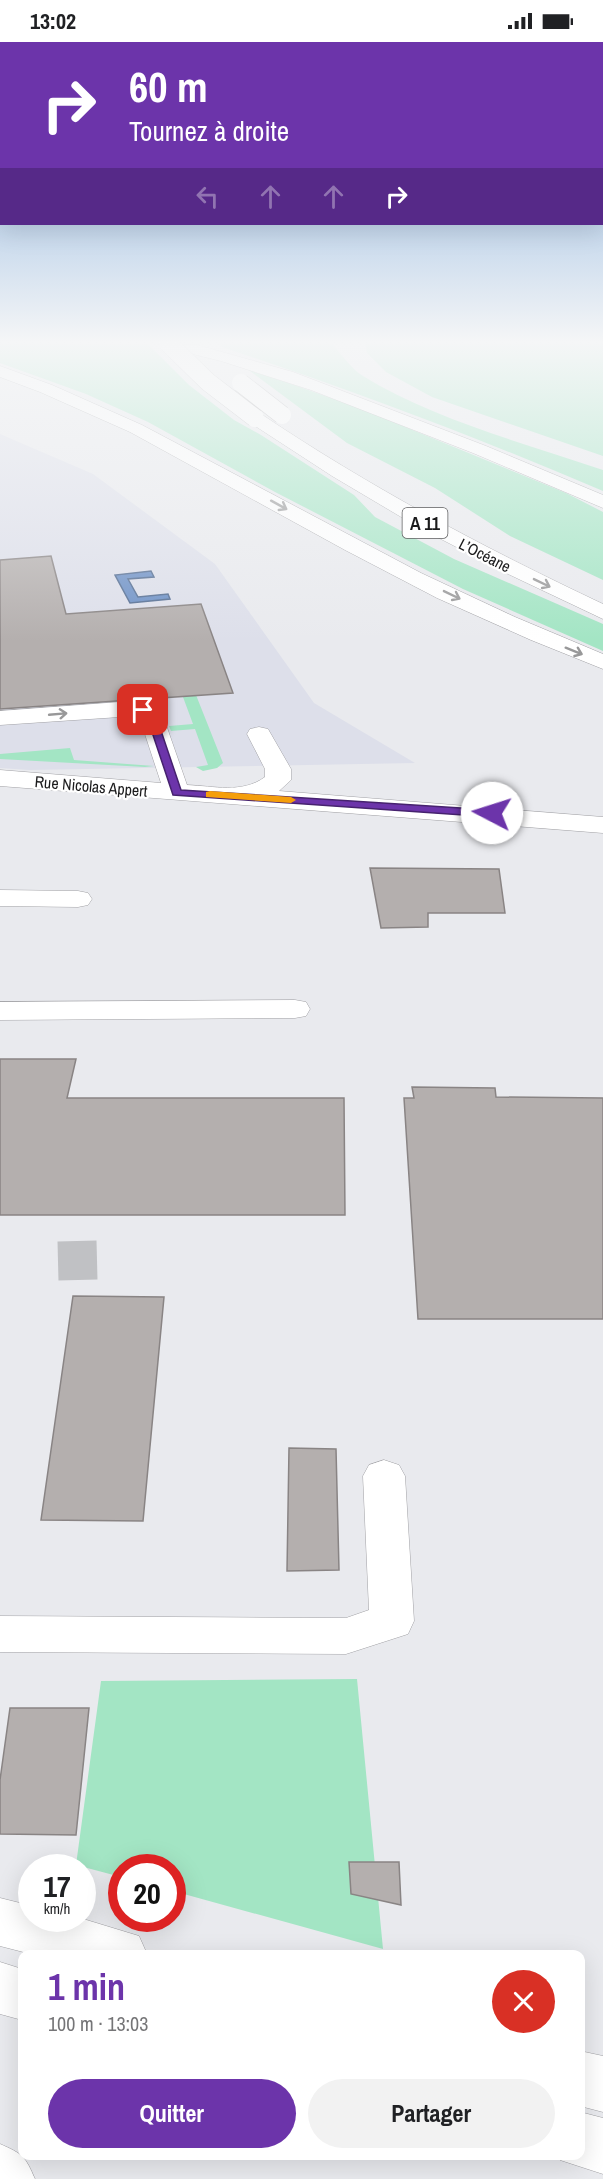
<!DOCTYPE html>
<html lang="fr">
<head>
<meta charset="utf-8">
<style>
	:root { --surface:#fff; --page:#f2f2f2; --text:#202124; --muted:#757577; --accent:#6c34aa }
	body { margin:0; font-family:"Archivo Narrow",sans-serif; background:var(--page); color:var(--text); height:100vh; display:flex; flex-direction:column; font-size:22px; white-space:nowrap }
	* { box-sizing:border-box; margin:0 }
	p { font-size:20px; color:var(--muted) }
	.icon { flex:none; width:33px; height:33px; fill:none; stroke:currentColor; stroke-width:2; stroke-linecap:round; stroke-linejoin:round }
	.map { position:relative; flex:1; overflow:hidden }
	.panel { position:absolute; left:18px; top:1908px; width:567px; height:210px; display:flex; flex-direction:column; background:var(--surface); border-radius:12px; box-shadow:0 6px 24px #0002 }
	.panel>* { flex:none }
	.top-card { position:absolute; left:0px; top:0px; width:603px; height:183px; box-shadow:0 6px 24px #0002; background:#6c34aa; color:#fff; overflow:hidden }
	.speed { position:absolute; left:18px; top:1812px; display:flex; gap:12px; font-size:30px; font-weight:700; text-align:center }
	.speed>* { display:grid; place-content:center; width:78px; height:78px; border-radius:50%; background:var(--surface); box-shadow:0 6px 24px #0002; line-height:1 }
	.speed small { font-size:15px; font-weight:400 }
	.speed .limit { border:9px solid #d22; background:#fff; color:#111 }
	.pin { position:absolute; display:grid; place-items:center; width:51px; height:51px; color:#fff; margin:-26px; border-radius:12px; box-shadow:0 3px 9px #0006 }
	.me { position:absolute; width:66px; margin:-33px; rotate:275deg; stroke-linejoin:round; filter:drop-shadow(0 0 4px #0008) }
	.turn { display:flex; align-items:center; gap:21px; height:126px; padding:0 30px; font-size:27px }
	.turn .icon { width:78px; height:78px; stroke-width:2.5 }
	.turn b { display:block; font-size:42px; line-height:51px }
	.lanes { display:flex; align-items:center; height:57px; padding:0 30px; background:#0003; justify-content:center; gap:30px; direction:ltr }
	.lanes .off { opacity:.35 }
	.round { display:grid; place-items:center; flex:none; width:63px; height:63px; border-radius:32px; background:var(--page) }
	.head { display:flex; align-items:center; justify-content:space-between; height:102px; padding:0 30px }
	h1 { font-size:36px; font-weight:800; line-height:45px; color:var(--accent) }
	.button { display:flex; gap:12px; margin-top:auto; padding:12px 30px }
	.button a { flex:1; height:69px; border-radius:36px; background:var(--accent); color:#fff; font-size:24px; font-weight:800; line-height:69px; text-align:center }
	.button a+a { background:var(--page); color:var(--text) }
	.status { display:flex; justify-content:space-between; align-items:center; height:42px; padding:0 30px; background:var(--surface); direction:ltr }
	.status svg { height:16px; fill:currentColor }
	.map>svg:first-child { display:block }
	.built { fill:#dddfea }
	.green { fill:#a3e5c4 }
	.water { fill:#6e91c6; stroke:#556e93; stroke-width:1.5 }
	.building { fill:#b4afae; stroke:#898484; stroke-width:1.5 }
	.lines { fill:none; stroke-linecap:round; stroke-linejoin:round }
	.minor-tunnel { stroke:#c0c1c4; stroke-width:39; stroke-dasharray:39 20; stroke-linecap:butt }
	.minor-casing { stroke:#a1a1a5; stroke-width:1 }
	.major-casing { stroke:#a1a1a5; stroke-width:1 }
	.highway-casing { stroke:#a1a1a5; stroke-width:1 }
	.minor { fill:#fff; fill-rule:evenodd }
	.major { fill:#fff; fill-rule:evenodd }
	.highway { fill:#fff; fill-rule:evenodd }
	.highway-bridge-casing { stroke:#a1a1a5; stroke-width:19; stroke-linecap:butt }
	.highway-bridge { stroke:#fff; stroke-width:18 }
	.oneway { stroke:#989899 }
	.route { fill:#6c34aa; stroke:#46226e; stroke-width:1.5 }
	.slow { fill:#f59e0b }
	.labels { text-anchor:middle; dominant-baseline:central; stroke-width:4.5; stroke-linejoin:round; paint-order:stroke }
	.far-street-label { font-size:16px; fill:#1b1b1c; stroke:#fff }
	.shield { fill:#fff; stroke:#5f5f60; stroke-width:1.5 }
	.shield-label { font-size:18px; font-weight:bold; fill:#1b1b1c }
</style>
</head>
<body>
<div class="status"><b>13:02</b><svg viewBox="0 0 49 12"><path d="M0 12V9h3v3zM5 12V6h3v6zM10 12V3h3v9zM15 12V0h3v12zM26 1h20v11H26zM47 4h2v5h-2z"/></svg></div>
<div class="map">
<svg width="603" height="2137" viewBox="0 0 603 2137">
	<rect width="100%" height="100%" fill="#e9eaee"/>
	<path class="built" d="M0,392L93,432L215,522L314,661L415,721L29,728L0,726Z"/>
	<path class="green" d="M0,301L148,302L189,343L234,378L261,393L354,453L375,475L454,517L603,582V609L463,547L275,450L148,380L86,352L0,321Z
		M218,301H331C341,311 351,327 363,334C433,377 526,402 603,428V449C477,395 351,348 222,305Z
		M365,301H603V414L432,355L386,330L367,311Z
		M246,326L359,366L566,451L603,470V538L510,494L435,446L347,401Z
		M196,653L223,721L217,726L203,729L196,725L208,723L195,687L171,689L169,684L193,682L183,655Z
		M70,706L74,718L154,724L145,725L0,717V712Z
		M357,1637L383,1907L173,1849L172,1826H122L121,1835L76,1823L101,1639Z"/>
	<path class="water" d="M151,529L154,535L128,537L138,555L168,552L170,557L130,561L115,533Z"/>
	<path class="building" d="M51,514L66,572L201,562L233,651L0,667V518Z
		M370,826L499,827L505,871H428V885L381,886Z
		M0,1017H76L67,1056H344L345,1173H0Z
		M412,1045L495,1046L496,1055L603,1056V1277H418L404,1056H414Z
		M73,1254L164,1255L143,1479L41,1478Z
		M289,1406L336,1407L339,1528L287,1529Z
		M10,1666H89L76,1793L0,1792V1738Z
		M349,1820H399L401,1863L351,1852Z"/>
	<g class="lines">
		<path class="minor-tunnel" d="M58,1219L98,1218"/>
		<g class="minor-casing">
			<path id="minor" d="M133,659L151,663L163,674L187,743C214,744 242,752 265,735V727L247,692L250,687L259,685L268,687L291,727V738L279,749L603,775V791L0,744V728L161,741L140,677L135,674L0,683V669Z
				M0,848L78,849L88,851L92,857L88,863L78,865L0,864Z
				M295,958L306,960L310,967L306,974L295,976L0,978V960Z
				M384,1418L399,1423L405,1434L414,1579L408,1592L346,1612L0,1610V1574L346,1576L369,1568L363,1434L369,1423Z
				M0,2102C23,2112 25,2114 35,2137H0Z"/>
		</g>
		<g class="major-casing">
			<path id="major" d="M0,1856L32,1864V1876H80L139,1894L147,1912H31L0,1904Z
				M0,1920L22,1927V1978L0,1972Z
				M580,2009L603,2014V2070L580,2064Z
				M580,2070L603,2076V2132L560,2118L558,2114H580Z"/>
		</g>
		<g class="highway-casing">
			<path id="highway" d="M158,301L197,303L293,330L486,404L603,453V466L473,411L311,348L221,319L160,304Z
				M0,324L52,343L142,383L421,531L515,575L603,612V627L531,598L437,556L345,508L130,390L40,350L0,335Z
				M255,371L261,372C370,445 484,506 603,562V577L506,531L418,485L332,434L249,380L246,376L249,372Z"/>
		</g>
		<use href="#minor" class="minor"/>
		<use href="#major" class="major"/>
		<use href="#highway" class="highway"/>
		<g class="highway-bridge-casing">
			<path id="highway-bridge" d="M168,301L208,340L255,376
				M241,341L282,373"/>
		</g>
		<use href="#highway-bridge" class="highway-bridge"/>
	</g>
	<defs><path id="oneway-shaft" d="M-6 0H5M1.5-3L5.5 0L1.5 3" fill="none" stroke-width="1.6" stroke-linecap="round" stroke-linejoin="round" transform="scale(1.5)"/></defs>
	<g class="oneway">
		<use href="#oneway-shaft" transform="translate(279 463) rotate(29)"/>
		<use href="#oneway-shaft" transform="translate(542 541) rotate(26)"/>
		<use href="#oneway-shaft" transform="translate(452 553) rotate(26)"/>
		<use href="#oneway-shaft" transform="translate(574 609) rotate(22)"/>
		<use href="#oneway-shaft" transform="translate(58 672) rotate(-5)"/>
	</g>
	<linearGradient id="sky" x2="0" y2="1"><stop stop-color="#77a6da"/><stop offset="0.5" stop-color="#f5f6f7"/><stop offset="1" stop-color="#f5f6f7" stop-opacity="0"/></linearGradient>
	<rect width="603" height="600" fill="url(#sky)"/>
	<path class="route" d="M140,666H147L156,674L181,748L492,768L497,771L492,775L173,753L147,675L140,670Z"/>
	<path class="slow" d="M210,749L291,755L296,758L291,761L206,755V750Z"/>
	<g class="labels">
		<g class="far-street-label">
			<text transform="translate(485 513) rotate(27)">L’Océane</text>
			<text transform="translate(91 744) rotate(5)">Rue Nicolas Appert</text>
		</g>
		<rect class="shield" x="402.5" y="466" width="45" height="30" rx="4.5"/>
		<g class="shield-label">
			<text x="425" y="481">A 11</text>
		</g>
	</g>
</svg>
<div class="speed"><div>17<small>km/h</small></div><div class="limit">20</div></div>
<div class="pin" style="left:143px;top:668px;background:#d93025"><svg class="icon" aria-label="arrive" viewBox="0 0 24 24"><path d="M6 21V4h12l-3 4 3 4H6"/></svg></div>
<svg class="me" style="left:492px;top:771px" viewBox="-20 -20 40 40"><circle r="19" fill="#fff"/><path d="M0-13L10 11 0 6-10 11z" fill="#6c34aa"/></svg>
<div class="top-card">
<div class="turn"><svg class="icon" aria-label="right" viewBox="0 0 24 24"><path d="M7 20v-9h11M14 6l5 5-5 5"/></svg><div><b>60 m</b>Tournez à droite</div></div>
<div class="lanes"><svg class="icon off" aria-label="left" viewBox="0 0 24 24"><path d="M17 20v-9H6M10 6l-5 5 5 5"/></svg><svg class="icon off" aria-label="ahead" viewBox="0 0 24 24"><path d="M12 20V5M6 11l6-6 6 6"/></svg><svg class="icon off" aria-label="ahead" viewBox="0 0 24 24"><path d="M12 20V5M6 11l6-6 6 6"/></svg><svg class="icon" aria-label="right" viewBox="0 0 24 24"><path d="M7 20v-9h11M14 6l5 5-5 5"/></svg></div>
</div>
<section class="panel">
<div class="head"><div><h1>1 min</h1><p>100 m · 13:03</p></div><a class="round" style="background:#d93025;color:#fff"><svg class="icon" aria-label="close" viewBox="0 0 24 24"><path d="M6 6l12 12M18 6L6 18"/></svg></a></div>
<div class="button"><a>Quitter</a><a>Partager</a></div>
</section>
</div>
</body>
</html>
